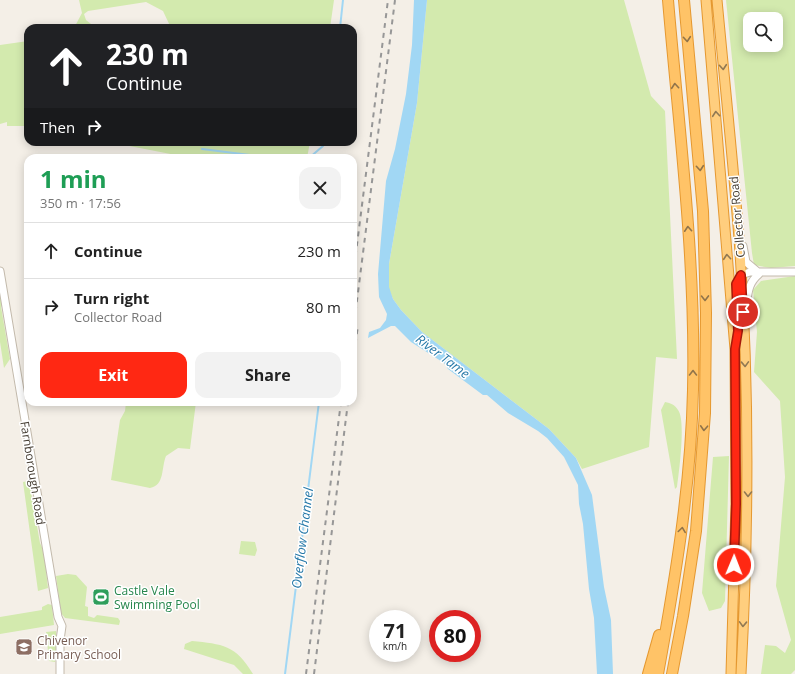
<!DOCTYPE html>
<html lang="en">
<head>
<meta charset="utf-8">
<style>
	:root { --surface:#fff; --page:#f2f2f2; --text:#222; --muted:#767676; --line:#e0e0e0; --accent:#ff2813 }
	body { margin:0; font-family:"Open Sans",sans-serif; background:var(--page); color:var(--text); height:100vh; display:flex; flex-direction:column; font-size:15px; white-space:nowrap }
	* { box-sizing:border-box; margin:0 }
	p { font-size:13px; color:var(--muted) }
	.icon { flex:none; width:22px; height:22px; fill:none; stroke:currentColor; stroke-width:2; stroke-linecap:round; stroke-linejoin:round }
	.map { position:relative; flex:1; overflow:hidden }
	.panel { position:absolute; left:24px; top:154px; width:333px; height:252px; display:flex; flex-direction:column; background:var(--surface); border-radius:12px; box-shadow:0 2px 10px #0003 }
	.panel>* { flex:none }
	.top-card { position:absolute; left:24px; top:24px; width:333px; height:122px; border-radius:12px; box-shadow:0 2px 10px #0003; background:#202124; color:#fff; overflow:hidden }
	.buttons { position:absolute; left:743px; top:12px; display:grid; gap:8px }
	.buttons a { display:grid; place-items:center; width:40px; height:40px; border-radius:8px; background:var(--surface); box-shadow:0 2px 10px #0003; font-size:20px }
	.speed { position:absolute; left:369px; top:610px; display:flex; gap:8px; font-size:20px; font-weight:700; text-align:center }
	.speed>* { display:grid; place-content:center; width:52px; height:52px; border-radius:50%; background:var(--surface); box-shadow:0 2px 10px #0003; line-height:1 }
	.speed small { font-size:10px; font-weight:400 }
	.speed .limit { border:6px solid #d22; background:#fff; color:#111 }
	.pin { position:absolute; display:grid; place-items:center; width:34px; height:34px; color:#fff; margin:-17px; border:2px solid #fff; border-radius:50%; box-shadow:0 1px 4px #0007 }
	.me { position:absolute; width:44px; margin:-22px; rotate:1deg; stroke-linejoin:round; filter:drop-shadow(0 0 3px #0008) }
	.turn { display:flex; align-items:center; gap:14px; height:84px; padding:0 16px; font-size:18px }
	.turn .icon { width:52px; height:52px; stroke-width:2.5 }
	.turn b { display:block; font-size:28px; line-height:34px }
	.then { display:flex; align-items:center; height:38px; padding:0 16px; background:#0003; gap:8px; font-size:15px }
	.round { display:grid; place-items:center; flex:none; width:42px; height:42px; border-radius:12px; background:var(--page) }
	.summary { display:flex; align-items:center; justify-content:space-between; height:68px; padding:0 16px }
	h1 { font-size:24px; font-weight:700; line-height:30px; color:#1e9e55 }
	.primary-button { display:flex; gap:8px; margin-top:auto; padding:8px 16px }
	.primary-button a { flex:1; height:46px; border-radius:12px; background:var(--accent); color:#fff; font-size:16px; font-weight:700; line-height:46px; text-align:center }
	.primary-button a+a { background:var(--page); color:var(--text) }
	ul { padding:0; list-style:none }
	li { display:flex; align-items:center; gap:12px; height:56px; padding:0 16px; border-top:1px solid var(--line) }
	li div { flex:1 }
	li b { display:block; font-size:15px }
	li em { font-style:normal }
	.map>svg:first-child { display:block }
	.green { fill:#d3eaae; fill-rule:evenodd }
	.water { fill:#a1d7f4 }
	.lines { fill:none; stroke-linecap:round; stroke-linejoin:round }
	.stream { stroke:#a1d7f4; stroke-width:2 }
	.tertiary-casing { stroke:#c3baac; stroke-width:9 }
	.trunk-casing { stroke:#e59830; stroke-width:11 }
	.motorway-casing { stroke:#e59830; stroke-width:12 }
	.tertiary { stroke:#fff; stroke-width:7 }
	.trunk { stroke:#ffce7e; stroke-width:9 }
	.motorway { stroke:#ffc367; stroke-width:10 }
	.rail { stroke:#979797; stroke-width:2; stroke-dasharray:5 5; stroke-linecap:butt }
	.oneway { stroke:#91744a }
	.oneway2 { stroke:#917953 }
	.route-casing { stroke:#a61a0c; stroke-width:10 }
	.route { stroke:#ff2813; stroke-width:7 }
	.labels { text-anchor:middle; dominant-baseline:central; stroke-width:3; stroke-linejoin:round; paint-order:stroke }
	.street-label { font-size:12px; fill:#484036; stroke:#fff }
	.leisure-label { font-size:12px; fill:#27864d; stroke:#fff; text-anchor:start }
	.education-label { font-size:12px; fill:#785e54; stroke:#fff; text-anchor:start }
	.water-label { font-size:13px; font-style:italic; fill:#2779a8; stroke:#fff }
</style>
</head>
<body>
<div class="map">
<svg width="795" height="674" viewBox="0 0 795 674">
	<rect width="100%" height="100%" fill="#f4efe7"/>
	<path class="green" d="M79,0H334L330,28H171L163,11L146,2L88,11L84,14L86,20L96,28H74L82,13Z
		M427,0H624L651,96L665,111L677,359L656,357L649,447L582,469L576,458L549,429L422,332L401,310L393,299L388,287L389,264L417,103Z
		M726,0H795V266L771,268L754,265L752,253ZM750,19H776V45H750Z
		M28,41V126H7V122L0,124V45Z
		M109,142H310L307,158H191Z
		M795,276V670L791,674H761L765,645L776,646L785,653L791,640L776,586L785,477L780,401L754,372L757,332L753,290L761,281Z
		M0,296L3,304L1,307L10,359L4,368L0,342Z
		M126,402H196L190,449L178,448L166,456C161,468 165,485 150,488L111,480L120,420L125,411Z
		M665,402C671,403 675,405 678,410C686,420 679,472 677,487L675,489L661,410Z
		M729,456L725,601L721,608L709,611L702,593L713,457Z
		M28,481L33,489L31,492L40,543C46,553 46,574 48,588L38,591L23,482Z
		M241,541L255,542L257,550L255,556L239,554Z
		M68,574L76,575L87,587L85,606L88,607V616L94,618L97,615L118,618L120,621L119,625L65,618L61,613L56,576Z
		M48,604L52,605L54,625L0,634V617L42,610V607Z
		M56,631L57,652L55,662L49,661L46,632Z
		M192,641C222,644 236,645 253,674H243L234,665L184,649L185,644Z"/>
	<path class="water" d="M414,0H427L417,103L389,264V287L393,299L401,310L422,332L549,429L576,458L592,495L604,587L611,620L613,674H597L594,618L589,589L583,524L579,504L578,485L564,457L547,438L538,431L508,413L487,395H483L448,369L444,363L411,342L395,326H391L368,338L369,332L380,328L386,320L387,314L379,297L378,274L386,181L395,149L406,94L412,45Z"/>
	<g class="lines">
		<path class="stream" d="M340,28L343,0
			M202,149L274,158
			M309,158L323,146L324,142
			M285,674L319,402"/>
		<g class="tertiary-casing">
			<path id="tertiary" d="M743,246L746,262L759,273
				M0,271L58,617L62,626L60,640V674
				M741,275L750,272H795
				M746,307C748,293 748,283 759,274"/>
		</g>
		<g class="trunk-casing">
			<path id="trunk" d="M706,0L735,349L736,504L731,674
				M717,0C724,75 732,151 738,226C750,375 749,525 741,674"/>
		</g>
		<g class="motorway-casing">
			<path id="motorway" d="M648,674L659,635
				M658,674C675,580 691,486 693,390C696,260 679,130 668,0
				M672,674L683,616L696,531L705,413L706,313L703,211L684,0"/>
		</g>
		<use href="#tertiary" class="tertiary"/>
		<use href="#trunk" class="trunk"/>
		<use href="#motorway" class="motorway"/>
		<path class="rail" d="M353,276L388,0
			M353,332L395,0
			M353,364L358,325
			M306,674L341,402
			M314,674L348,402"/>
	</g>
	<defs><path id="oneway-chevron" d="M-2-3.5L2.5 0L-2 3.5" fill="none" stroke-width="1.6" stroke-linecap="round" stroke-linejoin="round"/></defs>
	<g class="oneway">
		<use href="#oneway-chevron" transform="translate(687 39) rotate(85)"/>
		<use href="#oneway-chevron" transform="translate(675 86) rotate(-95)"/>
		<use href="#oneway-chevron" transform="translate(700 168) rotate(85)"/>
		<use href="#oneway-chevron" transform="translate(688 229) rotate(-94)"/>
		<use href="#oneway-chevron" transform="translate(705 298) rotate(89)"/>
		<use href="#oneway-chevron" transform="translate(693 373) rotate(-90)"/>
		<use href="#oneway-chevron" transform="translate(704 428) rotate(93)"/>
		<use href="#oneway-chevron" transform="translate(682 530) rotate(-82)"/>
	</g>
	<g class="oneway2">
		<use href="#oneway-chevron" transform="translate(723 67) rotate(85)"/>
		<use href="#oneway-chevron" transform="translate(716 114) rotate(-95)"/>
		<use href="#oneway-chevron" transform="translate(727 257) rotate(-95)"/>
		<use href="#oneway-chevron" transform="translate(745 364) rotate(88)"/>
		<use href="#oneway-chevron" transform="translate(748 494) rotate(90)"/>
		<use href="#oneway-chevron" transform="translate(743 624) rotate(92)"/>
	</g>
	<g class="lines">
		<g class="route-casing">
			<path id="route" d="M734,565L736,504L735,349L738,331L736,284L741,275L743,312"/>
		</g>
		<use href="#route" class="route"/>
	</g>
	<defs>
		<g id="stadium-square" transform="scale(0.9)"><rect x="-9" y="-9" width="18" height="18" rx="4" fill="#2e9e5b" stroke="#fff"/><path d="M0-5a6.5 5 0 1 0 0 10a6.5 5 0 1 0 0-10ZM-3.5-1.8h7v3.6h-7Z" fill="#fff"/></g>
		<g id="school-square" transform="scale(0.9)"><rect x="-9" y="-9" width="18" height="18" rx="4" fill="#8d6e63" stroke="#fff"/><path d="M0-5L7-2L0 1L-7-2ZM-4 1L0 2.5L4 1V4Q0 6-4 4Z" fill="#fff"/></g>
	</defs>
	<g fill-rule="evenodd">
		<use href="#stadium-square" x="101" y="597"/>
		<use href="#school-square" x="24" y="647"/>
	</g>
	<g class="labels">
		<g class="street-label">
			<text transform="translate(737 217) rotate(-95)">Collector Road</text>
			<text transform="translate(33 473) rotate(81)">Farnborough Road</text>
		</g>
		<g class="leisure-label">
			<text x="114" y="590">Castle Vale<tspan x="114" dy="14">Swimming Pool</tspan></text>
		</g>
		<g class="education-label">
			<text x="37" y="640">Chivenor<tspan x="37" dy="14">Primary School</tspan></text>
		</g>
		<g class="water-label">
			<text transform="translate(443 356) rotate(37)">River Tame</text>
			<text transform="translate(302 538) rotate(-83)">Overflow Channel</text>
		</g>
	</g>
</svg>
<div class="buttons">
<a><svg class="icon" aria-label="search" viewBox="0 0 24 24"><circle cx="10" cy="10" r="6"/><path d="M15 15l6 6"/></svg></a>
</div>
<div class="speed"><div>71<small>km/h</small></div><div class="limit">80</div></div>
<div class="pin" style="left:743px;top:312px;background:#d93025"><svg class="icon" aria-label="arrive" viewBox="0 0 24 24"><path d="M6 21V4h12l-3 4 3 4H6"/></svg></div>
<svg class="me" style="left:734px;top:565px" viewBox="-20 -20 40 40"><circle r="17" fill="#ff2813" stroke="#fff" stroke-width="3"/><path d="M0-11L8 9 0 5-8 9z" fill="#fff"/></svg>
<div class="top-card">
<div class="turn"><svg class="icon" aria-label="ahead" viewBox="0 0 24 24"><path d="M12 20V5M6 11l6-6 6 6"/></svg><div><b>230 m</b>Continue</div></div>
<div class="then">Then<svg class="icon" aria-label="right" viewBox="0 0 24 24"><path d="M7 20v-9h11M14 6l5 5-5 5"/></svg></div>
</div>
<section class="panel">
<div class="summary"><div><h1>1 min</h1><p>350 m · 17:56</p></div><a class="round"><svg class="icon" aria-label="close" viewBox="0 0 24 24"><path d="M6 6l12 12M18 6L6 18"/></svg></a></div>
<ul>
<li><svg class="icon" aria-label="ahead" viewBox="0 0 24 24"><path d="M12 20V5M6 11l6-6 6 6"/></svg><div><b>Continue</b></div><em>230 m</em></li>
<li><svg class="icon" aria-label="right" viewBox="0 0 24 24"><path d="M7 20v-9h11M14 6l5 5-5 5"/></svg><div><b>Turn right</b><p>Collector Road</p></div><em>80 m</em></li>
</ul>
<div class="primary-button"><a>Exit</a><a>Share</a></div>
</section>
</div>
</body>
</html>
